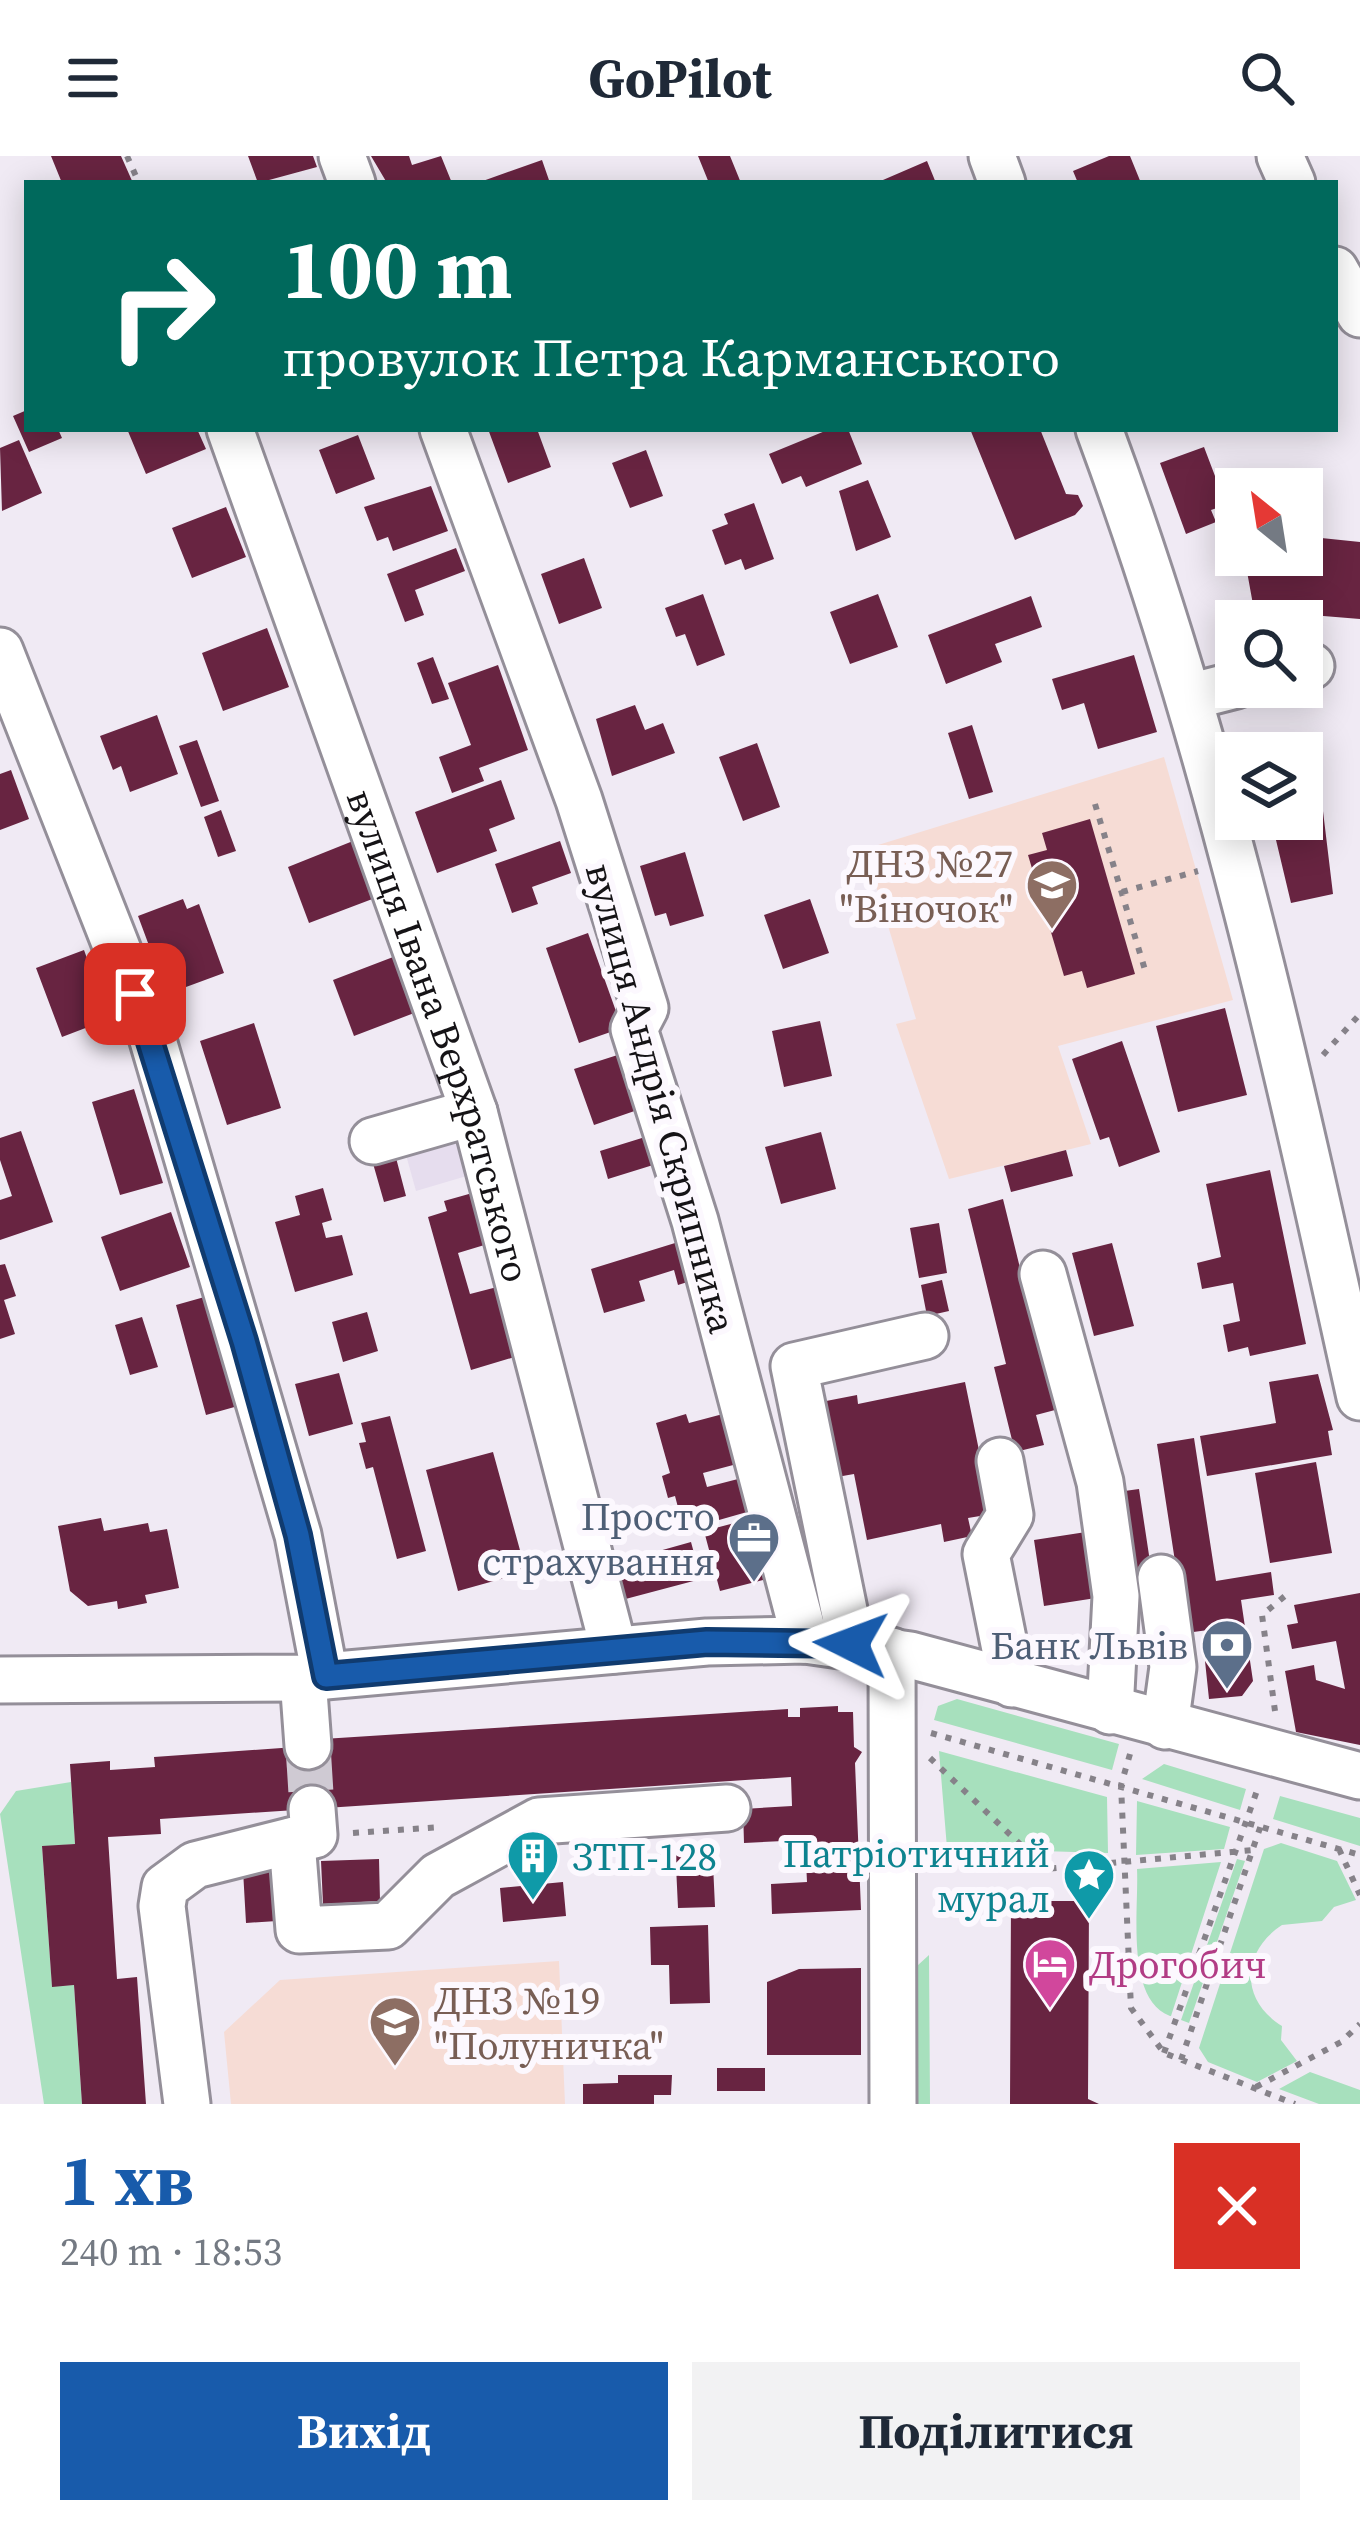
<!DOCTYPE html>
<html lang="uk">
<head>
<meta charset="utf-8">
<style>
	:root { --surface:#fff; --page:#f2f2f3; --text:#1f2937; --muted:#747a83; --accent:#185bab }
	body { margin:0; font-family:"Source Serif 4",serif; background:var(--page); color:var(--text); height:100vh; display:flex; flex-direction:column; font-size:45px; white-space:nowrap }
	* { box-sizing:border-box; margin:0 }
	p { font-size:39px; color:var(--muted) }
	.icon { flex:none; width:66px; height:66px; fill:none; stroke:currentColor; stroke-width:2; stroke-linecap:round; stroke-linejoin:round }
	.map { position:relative; height:1948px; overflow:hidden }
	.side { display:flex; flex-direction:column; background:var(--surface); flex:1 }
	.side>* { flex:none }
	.hud { position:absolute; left:24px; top:24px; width:1314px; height:252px; border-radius:0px; box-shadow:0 6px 30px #0003; background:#00695c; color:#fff; overflow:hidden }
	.needle { width:78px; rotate:330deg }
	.fabs { position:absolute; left:1215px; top:312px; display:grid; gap:24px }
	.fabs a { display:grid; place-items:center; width:108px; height:108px; border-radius:0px; background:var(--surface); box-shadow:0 6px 30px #0003; font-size:60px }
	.pin { position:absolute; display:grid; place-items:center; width:102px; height:102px; color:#fff; margin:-51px; border-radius:24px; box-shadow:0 6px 18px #0006 }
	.me { position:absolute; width:132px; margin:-66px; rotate:273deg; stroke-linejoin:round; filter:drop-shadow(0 0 9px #0008) }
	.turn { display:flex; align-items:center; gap:42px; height:252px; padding:0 60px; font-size:54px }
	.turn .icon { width:156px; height:156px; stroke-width:2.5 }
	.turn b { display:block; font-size:84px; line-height:102px }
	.round { display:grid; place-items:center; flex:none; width:126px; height:126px; border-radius:0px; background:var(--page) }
	.summary { display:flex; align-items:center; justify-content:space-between; height:204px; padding:0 60px }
	h1 { font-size:72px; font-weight:700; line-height:90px; color:var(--accent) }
	.cta { display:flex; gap:24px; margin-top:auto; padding:24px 60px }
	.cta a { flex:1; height:138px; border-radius:0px; background:var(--accent); color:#fff; font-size:48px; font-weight:700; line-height:138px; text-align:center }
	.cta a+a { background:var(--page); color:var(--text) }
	header { display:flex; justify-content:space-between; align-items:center; height:156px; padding:0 60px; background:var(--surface); font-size:54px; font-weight:700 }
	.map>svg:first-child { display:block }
	.built { fill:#e6ddee }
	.education { fill:#f6dcd5 }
	.green { fill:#a7e0bd }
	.building { fill:#682441 }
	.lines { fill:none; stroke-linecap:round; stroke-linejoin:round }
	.minor-tunnel { stroke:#cfcad3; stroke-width:45; stroke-dasharray:45 22; stroke-linecap:butt }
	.minor-casing { stroke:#948f99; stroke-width:51 }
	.path { stroke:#868289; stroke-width:6; stroke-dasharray:6 9; stroke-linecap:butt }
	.minor { stroke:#fff; stroke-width:45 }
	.route-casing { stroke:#103b6f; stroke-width:30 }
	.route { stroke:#185bab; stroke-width:21 }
	.labels { text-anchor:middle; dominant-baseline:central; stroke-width:12; stroke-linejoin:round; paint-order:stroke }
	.education-label { font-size:39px; fill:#785e54; stroke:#fcf8fe; text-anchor:end }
	.street-label { font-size:39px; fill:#151316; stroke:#fcf8fe }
	.service-label { font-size:39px; fill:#4e5e75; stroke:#fcf8fe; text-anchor:end }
	.culture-label { font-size:39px; fill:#0d838f; stroke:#fcf8fe; text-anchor:end }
	.hotel-label { font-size:39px; fill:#b23c85; stroke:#fcf8fe; text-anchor:start }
</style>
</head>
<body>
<header><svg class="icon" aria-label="menu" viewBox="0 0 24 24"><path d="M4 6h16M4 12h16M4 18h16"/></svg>GoPilot<svg class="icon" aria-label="search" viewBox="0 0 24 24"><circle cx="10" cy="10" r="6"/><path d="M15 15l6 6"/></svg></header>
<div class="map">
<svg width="1360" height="1948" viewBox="0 0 1360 1948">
	<rect width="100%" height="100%" fill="#f0eaf4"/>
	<path class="built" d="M460,983L470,1019L416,1035L406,999Z"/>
	<path class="education" d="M1164,601L1233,844L1058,890L1091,988L949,1023L896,868L916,863L865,693Z
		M559,1805L565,1948H231L224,1876L280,1824Z"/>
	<path class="green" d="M957,1543L1119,1588L1112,1614L934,1564L938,1550Z
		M939,1595L1107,1641L1108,1697L947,1692Z
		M1164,1608L1246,1633L1240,1654L1142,1623Z
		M71,1626L75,1688L42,1691L52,1830L74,1829L82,1948H44L0,1658L16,1635Z
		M1280,1640L1360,1662V1690L1273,1663Z
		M1137,1645L1230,1671L1224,1693L1136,1699Z
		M1281,1687L1337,1705L1356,1744L1334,1751L1322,1765L1282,1769C1241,1796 1240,1844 1282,1870L1281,1884L1297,1905L1257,1926L1208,1906L1199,1892L1264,1693Z
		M1237,1703L1245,1705L1189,1867L1181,1864Z
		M1221,1706L1171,1860H1170C1125,1843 1139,1753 1137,1713Z
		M929,1799L930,1948H918L917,1810Z
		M1310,1916L1360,1934V1948H1319L1279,1933Z"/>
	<path class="building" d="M51,0H121L133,27H62Z
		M248,0H313L317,11L258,27Z
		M371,0H409L412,9L441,0L452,27H387Z
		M698,0H730L741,27H709Z
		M1109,0H1130L1141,27H1078L1073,15Z
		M542,4L550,27H481L480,26Z
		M927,5L936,27H876Z
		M27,254V273H58L62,282L29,296L13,260Z
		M127,273H197L206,293L146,318Z
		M488,273H537L551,311L508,327Z
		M830,273H848L862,308L806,331L801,320L782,328L769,298Z
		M970,273H1040L1066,338L1078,339L1083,350L1075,359L1015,384Z
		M358,279L375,323L336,338L319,294Z
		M19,284L42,337L2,355L0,292Z
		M1204,291L1226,349L1211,354L1216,366L1186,378L1160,307Z
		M646,294L663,340L630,352L612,307Z
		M868,324L891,381L856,395L839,335Z
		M431,330L448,375L393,395L388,381L377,385L364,351Z
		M754,347L774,403L745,414L741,403L725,409L712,374L728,368L724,358Z
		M226,351L246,401L192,422L172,372Z
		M1302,380L1360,386V463L1299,458L1256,465L1244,399H1302Z
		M456,392L465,415L415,434L424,459L405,466L387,418Z
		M584,402L602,452L559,468L541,418Z
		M703,438L725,499L697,510L685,478L676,481L665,452Z
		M878,438L898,491L850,508L830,456Z
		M1031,440L1042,471L995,488L1002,506L946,528L928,479Z
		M267,472L289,531L223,555L202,497Z
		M1134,499L1157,576L1098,593L1084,547L1062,554L1052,523Z
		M433,501L449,543L432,548L417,507Z
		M498,509L528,594L479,612L484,625L452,637L439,601L471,589L448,527Z
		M635,549L645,574L663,567L675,597L612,620L596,563Z
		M157,559L178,618L130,636L121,610L113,614L100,580Z
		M972,569L993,636L969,643L948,577Z
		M197,584L219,645L201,651L179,590Z
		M757,587L780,651L743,665L719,601Z
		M11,614L29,663L0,674V618Z
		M1319,622L1333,738L1291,747L1271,663H1302V626Z
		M501,624L515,663L489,673L497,695L437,717L415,656Z
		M221,654L236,695L218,701L204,661Z
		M1090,663L1135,818L1087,832L1082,815L1064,820L1028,699L1047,694L1042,677Z
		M353,685L375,742L309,767L288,711Z
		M560,685L571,717L532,731L538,748L512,757L495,708Z
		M685,696L704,760L670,770L666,757L655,760L640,710Z
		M183,743L187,753L199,748L224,817L167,838L138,760Z
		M810,743L829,797L783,813L764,759Z
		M588,777L622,872L579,887L546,792Z
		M84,794L109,863L62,881L36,812Z
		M401,798L422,854L354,880L333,824Z
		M1225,852L1247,939L1178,956L1156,870Z
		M820,865L832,920L784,931L772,875Z
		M254,867L281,952L227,969L200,885Z
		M1122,885L1160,996L1119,1011L1109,981L1100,984L1072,903Z
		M630,895L649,950L594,969L574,913Z
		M134,933L163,1027L120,1039L92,946Z
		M21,975L53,1066L0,1084V1044L12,1040L0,1004V982Z
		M821,976L836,1033L781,1048L765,991Z
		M658,977L666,1005L608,1023L600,995Z
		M1066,994L1073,1020L1011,1036L1004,1010Z
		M395,998L406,1040L384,1046L372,1004Z
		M1270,1014L1306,1188L1250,1200L1248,1191L1228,1196L1223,1169L1240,1165L1233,1127L1202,1133L1197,1107L1221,1101L1206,1028Z
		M323,1032L332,1064L322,1067L326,1082L342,1079L353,1119L295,1136L275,1066L300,1059L295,1040Z
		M476,1036L491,1087L458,1097L470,1138L501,1130L521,1199L471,1214L428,1061L447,1055L444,1045Z
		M1003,1043L1055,1254L1036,1259L1044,1289L1015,1296L994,1211L1006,1208L968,1053Z
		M171,1056L190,1111L120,1135L101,1081Z
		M939,1067L947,1117L919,1122L910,1072Z
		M688,1083L700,1122L678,1129L674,1114L639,1125L645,1145L604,1157L591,1113Z
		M1112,1087L1134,1170L1094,1180L1072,1097Z
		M5,1108L16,1140L4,1144L15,1178L0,1183V1109Z
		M942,1124L949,1155L927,1160L921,1129Z
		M208,1140L238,1250L206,1259L176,1149Z
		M367,1156L378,1195L343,1206L332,1166Z
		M142,1161L158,1211L130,1219L115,1169Z
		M339,1217L353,1268L309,1280L295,1228Z
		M1318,1218L1333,1274L1328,1275L1332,1299L1207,1320L1200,1280L1276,1267L1269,1226Z
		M965,1226L992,1358L968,1362L972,1380L944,1386L941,1368L867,1384L854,1318L837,1321L821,1246L857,1239L858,1248Z
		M738,1254L752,1304L703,1317L707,1331L738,1323L747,1356L684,1374L675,1340L668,1342L662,1320L670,1317L656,1267L686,1258L689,1267Z
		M390,1260L426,1395L397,1403L373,1311L366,1313L359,1287L366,1286L361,1267Z
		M1194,1282L1216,1425L1271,1416L1274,1439L1241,1444L1253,1525L1242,1540L1209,1543L1205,1505L1228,1502L1223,1472L1186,1477L1157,1288Z
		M493,1296L526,1416L458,1435L426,1314Z
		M1316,1306L1332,1397L1270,1407L1255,1317Z
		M1139,1333L1152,1419L1123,1424L1110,1337Z
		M765,1359L782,1419L720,1435L704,1375Z
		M101,1362L104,1375L148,1367L150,1376L167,1373L179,1432L145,1439L147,1447L118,1453L117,1445L88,1450L70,1435L58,1370Z
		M1099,1374L1109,1440L1044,1450L1034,1384Z
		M691,1386L701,1423L618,1445L609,1409Z
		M1360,1437V1589L1296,1576L1285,1515L1314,1509L1316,1524L1345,1533L1336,1485L1292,1493L1287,1469L1298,1467L1294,1449Z
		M838,1550V1556H853L854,1591L862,1596L855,1607L861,1754L772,1758L771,1728L807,1726L805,1684L744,1687L743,1653L792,1650L791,1621L160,1663L161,1678L108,1681L117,1823L137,1821L146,1948H82L74,1829L52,1831L42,1690L75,1688L70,1608L110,1605V1614L155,1611L154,1601L323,1589V1583L788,1553V1561H800V1552Z
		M712,1687L715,1751L678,1752L675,1688Z
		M379,1703L380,1745L323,1748L321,1705Z
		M274,1712L277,1765L246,1767L243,1714Z
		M563,1726L566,1760L503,1766L500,1732Z
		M1011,1745H1089L1088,1943L1099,1948H1010Z
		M708,1769L710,1847L670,1848L669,1809H651L650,1771Z
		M861,1812V1899H767V1826L799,1813Z
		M717,1912H765V1935H717Z
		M618,1919H672L671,1939H654V1948H583V1928L618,1927Z"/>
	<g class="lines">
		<path class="minor-tunnel" d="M308,1590L312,1653"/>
		<g class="minor-casing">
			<g id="minor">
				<path d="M342,0L352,27"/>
				<path d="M992,0L1002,27"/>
				<path d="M1280,0L1292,27"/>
				<path d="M1335,114L1360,158"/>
				<path id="s1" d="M230,273L474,956L614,1494"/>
				<path d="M443,273L579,644L645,852L634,873L695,1065L805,1484"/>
				<path d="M1099,273C1216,588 1288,914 1360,1241"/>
				<path d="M0,495L152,881L298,1379L325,1520"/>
				<path d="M1302,513L1311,510"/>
				<path d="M1189,541L1236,529"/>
				<path d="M373,985L474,956"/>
				<path d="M1043,1118L1100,1326L1116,1440L1110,1555"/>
				<path d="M1000,1305L1010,1359L986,1398L1012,1528"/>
				<path d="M1161,1422L1173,1511L1165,1570"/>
				<path d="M851,1488L794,1210L925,1180"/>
				<path d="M892,1495L893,1948"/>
				<path d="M303,1522L308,1590"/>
				<path d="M0,1524L303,1522L707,1486L805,1484L910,1499L1360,1620"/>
				<path d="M292,1685L299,1774L388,1770L438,1720L539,1665L727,1652"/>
				<path d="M187,1948L162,1750L165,1731L195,1709L314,1679L312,1653"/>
			</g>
		</g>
		<path class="path" d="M127,0L139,27
			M1095,648L1145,814
			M1122,736L1198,715
			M1323,899L1360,858
			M1275,1555L1262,1459L1291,1435
			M931,1577L1360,1699
			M1130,1598L1121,1629L1131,1852L1164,1897L1295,1948
			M930,1602L1046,1713L1253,1694
			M353,1677L442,1671
			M1339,1693L1360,1739
			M1164,1897L1259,1629
			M1181,1904L1261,1669
			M1256,1931L1341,1886L1360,1868"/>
		<use href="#minor" class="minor"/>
	</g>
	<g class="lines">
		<g class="route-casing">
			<path id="route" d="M135,838L244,1185L298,1379L326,1520L707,1486L851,1488"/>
		</g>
		<use href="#route" class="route"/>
	</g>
	<defs>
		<g id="school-pin" transform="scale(2.7)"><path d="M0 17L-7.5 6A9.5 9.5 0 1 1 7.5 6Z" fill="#8d6e63" stroke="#fcf8fe"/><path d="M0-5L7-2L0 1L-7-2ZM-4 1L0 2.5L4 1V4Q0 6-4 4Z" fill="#fff"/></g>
		<g id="office-pin" transform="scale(2.7)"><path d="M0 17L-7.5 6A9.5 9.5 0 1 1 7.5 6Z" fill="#5c6f8a" stroke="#fcf8fe"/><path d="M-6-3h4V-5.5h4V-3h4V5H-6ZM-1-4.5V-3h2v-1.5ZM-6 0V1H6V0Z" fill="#fff"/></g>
		<g id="bank-pin" transform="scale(2.7)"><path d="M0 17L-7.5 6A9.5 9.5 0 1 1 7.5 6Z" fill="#5c6f8a" stroke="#fcf8fe"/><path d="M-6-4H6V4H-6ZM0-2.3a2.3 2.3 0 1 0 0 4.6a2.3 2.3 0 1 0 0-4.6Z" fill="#fff"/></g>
		<g id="building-pin" transform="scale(2.7)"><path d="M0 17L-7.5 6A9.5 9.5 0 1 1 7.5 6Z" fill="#0f9aa8" stroke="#fcf8fe"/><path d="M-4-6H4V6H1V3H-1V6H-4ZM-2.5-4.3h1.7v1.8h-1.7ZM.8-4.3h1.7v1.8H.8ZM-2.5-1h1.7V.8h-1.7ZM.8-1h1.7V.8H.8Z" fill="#fff"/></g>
		<g id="sight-pin" transform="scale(2.7)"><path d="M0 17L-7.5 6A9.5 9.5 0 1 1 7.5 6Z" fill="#0f9aa8" stroke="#fcf8fe"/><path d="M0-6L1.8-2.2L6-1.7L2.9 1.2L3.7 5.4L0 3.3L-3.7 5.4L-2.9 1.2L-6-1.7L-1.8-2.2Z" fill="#fff"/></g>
		<g id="hotel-pin" transform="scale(2.7)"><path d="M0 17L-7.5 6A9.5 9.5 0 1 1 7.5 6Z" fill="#d1479c" stroke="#fcf8fe"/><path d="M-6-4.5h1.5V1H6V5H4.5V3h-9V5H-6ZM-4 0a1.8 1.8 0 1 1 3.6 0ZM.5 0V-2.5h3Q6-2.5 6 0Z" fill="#fff"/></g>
	</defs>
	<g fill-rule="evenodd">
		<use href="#school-pin" x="1052" y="729"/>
		<use href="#office-pin" x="754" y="1382"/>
		<use href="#bank-pin" x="1227" y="1489"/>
		<use href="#building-pin" x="533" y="1700"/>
		<use href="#sight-pin" x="1089" y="1719"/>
		<use href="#hotel-pin" x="1050" y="1808"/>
		<use href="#school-pin" x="395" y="1866"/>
	</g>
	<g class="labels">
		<g class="education-label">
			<text x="1013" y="707">ДНЗ №27<tspan x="1013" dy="45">"Віночок"</tspan></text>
			<text x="434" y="1844" text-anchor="start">ДНЗ №19<tspan x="434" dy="45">"Полуничка"</tspan></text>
		</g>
		<g class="street-label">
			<text stroke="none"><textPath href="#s1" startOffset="642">вулиця Івана Верхратського</textPath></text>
			<text transform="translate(661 942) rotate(75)">вулиця Андрія Скрипника</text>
		</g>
		<g class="service-label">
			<text x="715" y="1360">Просто<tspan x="715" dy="45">страхування</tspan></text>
			<text x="1188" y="1489">Банк Львів</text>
		</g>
		<g class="culture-label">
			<text x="1050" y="1697">Патріотичний<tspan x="1050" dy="45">мурал</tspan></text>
			<text x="572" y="1700" text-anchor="start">ЗТП-128</text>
		</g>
		<g class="hotel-label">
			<text x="1089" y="1808">Дрогобич</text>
		</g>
	</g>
</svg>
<div class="fabs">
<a><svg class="needle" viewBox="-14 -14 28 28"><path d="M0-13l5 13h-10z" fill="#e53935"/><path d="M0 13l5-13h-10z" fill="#747a83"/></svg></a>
<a><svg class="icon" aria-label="search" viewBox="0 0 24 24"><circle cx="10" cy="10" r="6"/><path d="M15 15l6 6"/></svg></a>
<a><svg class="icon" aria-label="layers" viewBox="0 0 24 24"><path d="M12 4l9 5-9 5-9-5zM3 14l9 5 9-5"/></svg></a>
</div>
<div class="pin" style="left:135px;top:838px;background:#d93025"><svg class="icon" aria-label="arrive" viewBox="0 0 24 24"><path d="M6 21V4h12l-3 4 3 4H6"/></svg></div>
<svg class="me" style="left:851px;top:1488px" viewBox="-20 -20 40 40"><path d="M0-17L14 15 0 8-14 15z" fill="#185bab" stroke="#fff" stroke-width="4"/></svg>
<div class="hud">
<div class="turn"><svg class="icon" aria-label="right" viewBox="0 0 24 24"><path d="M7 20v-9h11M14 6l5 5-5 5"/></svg><div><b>100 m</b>провулок Петра Карманського</div></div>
</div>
</div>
<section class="side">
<div class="summary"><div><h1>1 хв</h1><p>240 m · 18:53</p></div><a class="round" style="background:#d93025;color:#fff"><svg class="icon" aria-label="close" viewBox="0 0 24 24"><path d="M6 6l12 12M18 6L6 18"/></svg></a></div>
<div class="cta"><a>Вихід</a><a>Поділитися</a></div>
</section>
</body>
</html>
